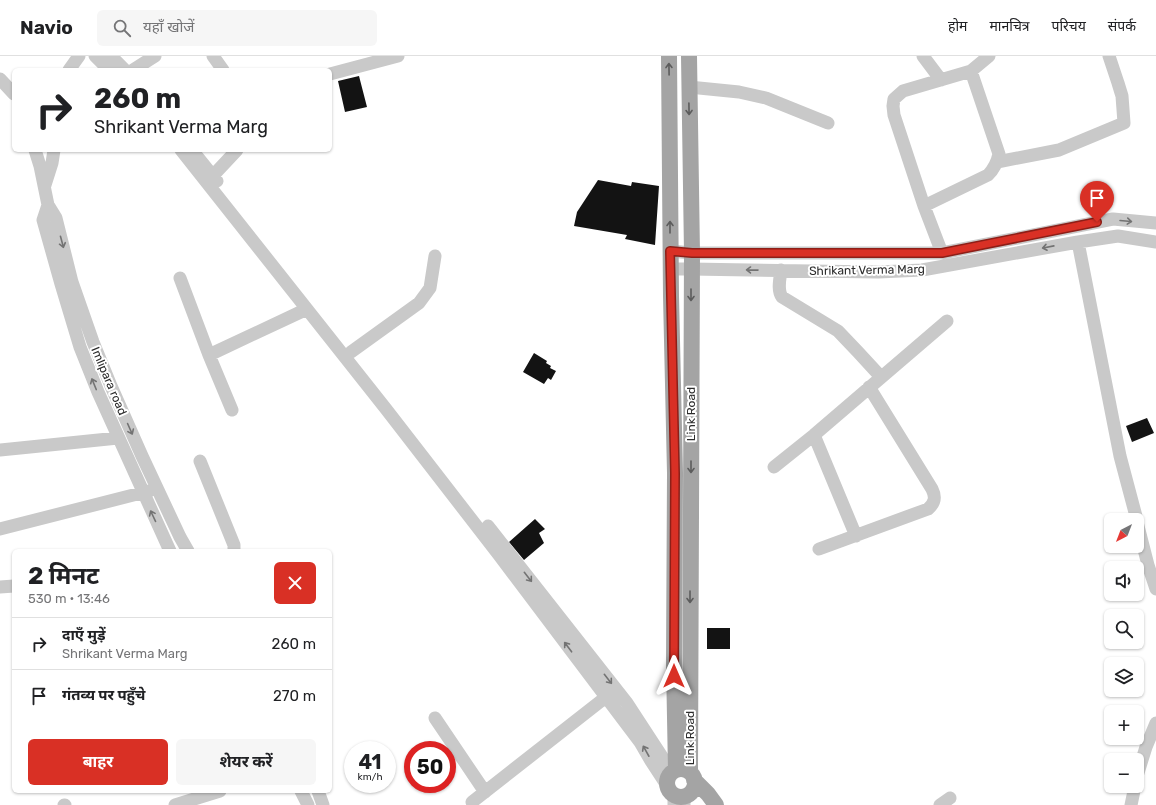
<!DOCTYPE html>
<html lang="hi">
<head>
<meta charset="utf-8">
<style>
	:root { --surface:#fff; --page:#f6f6f6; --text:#202124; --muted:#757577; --line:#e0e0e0; --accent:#d93025 }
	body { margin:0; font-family:Rubik,"Noto Sans Devanagari",sans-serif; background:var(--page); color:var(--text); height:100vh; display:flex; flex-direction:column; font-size:15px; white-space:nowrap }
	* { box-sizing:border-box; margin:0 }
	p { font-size:13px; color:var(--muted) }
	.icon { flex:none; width:22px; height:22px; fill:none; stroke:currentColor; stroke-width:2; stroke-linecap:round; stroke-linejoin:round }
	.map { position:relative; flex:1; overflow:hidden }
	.sheet { position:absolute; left:12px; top:493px; width:320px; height:244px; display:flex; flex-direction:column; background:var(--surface); border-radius:6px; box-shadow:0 1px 3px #0004 }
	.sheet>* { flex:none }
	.hud { position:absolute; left:12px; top:12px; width:320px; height:84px; border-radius:6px; box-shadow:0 1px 3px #0004; background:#fff; color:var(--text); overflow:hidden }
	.needle { width:26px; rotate:222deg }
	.controls { position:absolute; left:1104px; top:457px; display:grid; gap:8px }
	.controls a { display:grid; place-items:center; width:40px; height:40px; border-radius:6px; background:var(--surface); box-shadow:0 1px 3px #0004; font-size:20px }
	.speed { position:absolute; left:344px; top:685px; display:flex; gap:8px; font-size:20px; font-weight:700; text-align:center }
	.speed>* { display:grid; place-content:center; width:52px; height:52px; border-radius:50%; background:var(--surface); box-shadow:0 1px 3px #0004; line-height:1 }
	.speed small { font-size:10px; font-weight:400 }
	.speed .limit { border:6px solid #d22; background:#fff; color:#111 }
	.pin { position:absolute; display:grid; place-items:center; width:34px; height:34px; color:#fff; margin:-41px -17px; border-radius:50% 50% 50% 0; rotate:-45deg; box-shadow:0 0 4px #0007 }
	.pin .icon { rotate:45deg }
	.me { position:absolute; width:44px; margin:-22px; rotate:0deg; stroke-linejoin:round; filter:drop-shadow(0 0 3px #0008) }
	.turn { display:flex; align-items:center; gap:14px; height:84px; padding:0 16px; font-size:18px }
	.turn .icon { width:52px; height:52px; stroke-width:2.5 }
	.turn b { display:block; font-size:28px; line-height:34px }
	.round { display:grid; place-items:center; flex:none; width:42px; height:42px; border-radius:6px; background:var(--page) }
	.head { display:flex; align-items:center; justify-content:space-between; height:68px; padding:0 16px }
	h1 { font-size:24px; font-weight:700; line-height:30px }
	.cta { display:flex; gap:8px; margin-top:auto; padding:8px 16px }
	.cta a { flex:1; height:46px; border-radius:6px; background:var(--accent); color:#fff; font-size:16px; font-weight:700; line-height:46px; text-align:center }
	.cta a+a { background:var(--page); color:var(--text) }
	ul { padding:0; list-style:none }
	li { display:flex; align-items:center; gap:12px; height:52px; padding:0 16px; border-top:1px solid var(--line) }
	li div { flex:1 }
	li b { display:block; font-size:15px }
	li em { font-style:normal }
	header { display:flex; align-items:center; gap:24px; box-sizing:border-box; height:56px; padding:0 20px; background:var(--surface); border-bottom:1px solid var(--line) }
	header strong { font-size:19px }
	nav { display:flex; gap:22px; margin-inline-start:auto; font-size:14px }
	.search { width:280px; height:36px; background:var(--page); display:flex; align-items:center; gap:10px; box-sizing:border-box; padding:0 14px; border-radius:6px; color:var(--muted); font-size:15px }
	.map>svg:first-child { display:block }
	.building { fill:#131313 }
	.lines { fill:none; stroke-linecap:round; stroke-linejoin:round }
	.minor { stroke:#c9c9c9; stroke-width:13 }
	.major { stroke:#a4a4a4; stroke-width:16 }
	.oneway { stroke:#5c5c5c }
	.oneway2 { stroke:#737373 }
	.route-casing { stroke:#8d1f18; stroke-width:10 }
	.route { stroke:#d93025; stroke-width:7 }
	.labels { text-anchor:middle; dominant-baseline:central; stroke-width:4; stroke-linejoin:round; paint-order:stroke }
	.street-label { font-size:12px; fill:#2c2c2c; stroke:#fff }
</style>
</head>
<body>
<header>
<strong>Navio</strong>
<div class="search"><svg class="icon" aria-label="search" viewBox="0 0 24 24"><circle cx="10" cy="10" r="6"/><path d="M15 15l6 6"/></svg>यहाँ खोजें</div>
<nav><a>होम</a><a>मानचित्र</a><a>परिचय</a><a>संपर्क</a></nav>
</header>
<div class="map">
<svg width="1156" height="749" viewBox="0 0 1156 749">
	<rect width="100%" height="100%" fill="#fff"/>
	<path class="building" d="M359,20L367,51L345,56L338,25Z
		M598,124L631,130L632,126L659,130L655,189L625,183L627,179L574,170L577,156Z
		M534,297L547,305L546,307L551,310L550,312L556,315L551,324L548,322L544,328L523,316Z
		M1147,362L1154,377L1132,386L1126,370Z
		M535,463L545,473L539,477L544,487L524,504L509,486Z
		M707,572H730V593H707Z"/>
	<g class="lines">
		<path class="minor" d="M95,0L109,14
			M111,0L125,14
			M213,0L223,14
			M923,0L941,24
			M69,14L79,0
			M133,14L155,0
			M330,18L398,0
			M0,23L14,38
			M689,31L739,36L766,42L828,67
			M35,94L40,110L48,149L56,162L72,226L93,286L111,330L142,400L180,481L188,495
			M181,94L386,353L499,499L640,686L651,705L666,728
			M192,94L217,125
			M997,106L1059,94L1124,67L1122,40L1118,27L1109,0
			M207,126L237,94
			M45,129L52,107L54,94
			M48,149L43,164L61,228L80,291L98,336L170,495
			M924,150L988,119C994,113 997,107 999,98L971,15
			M1078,186L1120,400L1137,464
			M670,195L692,197H942L1113,163L1156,167
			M942,197L924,150L894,59L893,50L894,43L903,35L971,15L989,0
			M670,213H691L878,216L922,214L1078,186L1118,180L1156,186
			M781,214C780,223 777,234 782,241L838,275L858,296L881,321
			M180,222L209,299L232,354
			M351,296L419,247L430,232L435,200
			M209,299L307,253
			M814,379L856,480
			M0,394L30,391L118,382
			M200,405L234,489V495
			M774,411L814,379L947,265
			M1137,466L1148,509L1156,533
			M488,470L627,647L672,716
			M0,473L149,435
			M819,493L928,453C935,447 936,441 932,433L869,331
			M0,531L14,530
			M435,662L485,736
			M1137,720L1146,691L1156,667
			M301,735L308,749
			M318,735L323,749
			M684,740V749
			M472,746L606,641
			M64,749H65
			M175,749L220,735
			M674,749V740
			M940,749L950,742
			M1131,749L1135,730"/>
		<path class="major" d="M669,0L671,240L675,417L674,608L676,714
			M689,0L692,197L690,716
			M667 727a14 14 0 1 1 28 0a14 14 0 1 1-28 0Z
			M694,724L708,738L716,749"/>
	</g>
	<defs><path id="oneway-shaft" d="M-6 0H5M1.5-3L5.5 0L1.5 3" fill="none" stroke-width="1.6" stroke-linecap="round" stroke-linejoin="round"/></defs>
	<g class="oneway">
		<use href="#oneway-shaft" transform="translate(669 13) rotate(-91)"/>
		<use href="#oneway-shaft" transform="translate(689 53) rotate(89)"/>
		<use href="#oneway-shaft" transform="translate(670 171) rotate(-90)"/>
		<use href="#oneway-shaft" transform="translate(691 239) rotate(90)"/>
		<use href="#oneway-shaft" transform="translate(691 411) rotate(90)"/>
		<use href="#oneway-shaft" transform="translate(690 541) rotate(90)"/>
	</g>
	<g class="oneway2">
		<use href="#oneway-shaft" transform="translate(1126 165) rotate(5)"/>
		<use href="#oneway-shaft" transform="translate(62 186) rotate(75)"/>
		<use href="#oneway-shaft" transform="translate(1048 191) rotate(169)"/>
		<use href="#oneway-shaft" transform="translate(752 214) rotate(-179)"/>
		<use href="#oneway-shaft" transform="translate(94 328) rotate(-112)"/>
		<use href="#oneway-shaft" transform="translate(130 373) rotate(66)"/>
		<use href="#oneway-shaft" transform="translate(153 460) rotate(-115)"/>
		<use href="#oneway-shaft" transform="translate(528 521) rotate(52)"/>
		<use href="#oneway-shaft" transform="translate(568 591) rotate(-127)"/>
		<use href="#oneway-shaft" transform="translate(608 623) rotate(52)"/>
		<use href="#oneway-shaft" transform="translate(646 695) rotate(-119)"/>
	</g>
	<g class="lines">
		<g class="route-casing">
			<path id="route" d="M674,620L675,417L670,195L692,197H942L1097,166"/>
		</g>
		<use href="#route" class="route"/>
	</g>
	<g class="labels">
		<g class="street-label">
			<text transform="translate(867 214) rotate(-1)">Shrikant Verma Marg</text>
			<text transform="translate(109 325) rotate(67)">Imlipara road</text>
			<text transform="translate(691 358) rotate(-90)">Link Road</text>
			<text transform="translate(690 682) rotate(-90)">Link Road</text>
		</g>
	</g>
</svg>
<div class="controls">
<a><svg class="needle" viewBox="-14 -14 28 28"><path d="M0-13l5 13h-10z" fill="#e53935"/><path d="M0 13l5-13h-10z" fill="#757577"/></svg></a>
<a><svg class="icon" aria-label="sound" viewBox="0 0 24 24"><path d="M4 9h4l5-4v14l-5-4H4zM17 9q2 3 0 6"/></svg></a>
<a><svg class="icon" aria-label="search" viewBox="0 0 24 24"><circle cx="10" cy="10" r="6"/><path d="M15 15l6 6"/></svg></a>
<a><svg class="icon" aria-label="layers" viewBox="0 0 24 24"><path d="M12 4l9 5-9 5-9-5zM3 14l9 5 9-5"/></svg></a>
<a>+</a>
<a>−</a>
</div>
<div class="speed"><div>41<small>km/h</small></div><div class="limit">50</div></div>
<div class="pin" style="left:1097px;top:166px;background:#d93025"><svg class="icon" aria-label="arrive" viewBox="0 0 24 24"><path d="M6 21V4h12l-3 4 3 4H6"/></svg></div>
<svg class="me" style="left:674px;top:620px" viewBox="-20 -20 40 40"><path d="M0-17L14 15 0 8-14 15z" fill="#d93025" stroke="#fff" stroke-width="4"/></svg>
<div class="hud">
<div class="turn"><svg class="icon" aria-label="right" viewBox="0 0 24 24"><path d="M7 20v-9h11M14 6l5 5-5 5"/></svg><div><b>260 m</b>Shrikant Verma Marg</div></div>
</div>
<section class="sheet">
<div class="head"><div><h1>2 मिनट</h1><p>530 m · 13:46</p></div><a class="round" style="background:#d93025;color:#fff"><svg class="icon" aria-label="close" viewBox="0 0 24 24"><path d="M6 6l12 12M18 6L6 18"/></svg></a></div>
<ul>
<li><svg class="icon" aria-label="right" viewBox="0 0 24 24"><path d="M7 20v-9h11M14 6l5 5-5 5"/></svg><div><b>दाएँ मुड़ें</b><p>Shrikant Verma Marg</p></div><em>260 m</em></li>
<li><svg class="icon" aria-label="arrive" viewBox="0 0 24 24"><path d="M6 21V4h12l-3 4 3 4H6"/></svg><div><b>गंतव्य पर पहुँचे</b></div><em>270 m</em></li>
</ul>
<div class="cta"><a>बाहर</a><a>शेयर करें</a></div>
</section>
</div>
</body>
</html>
